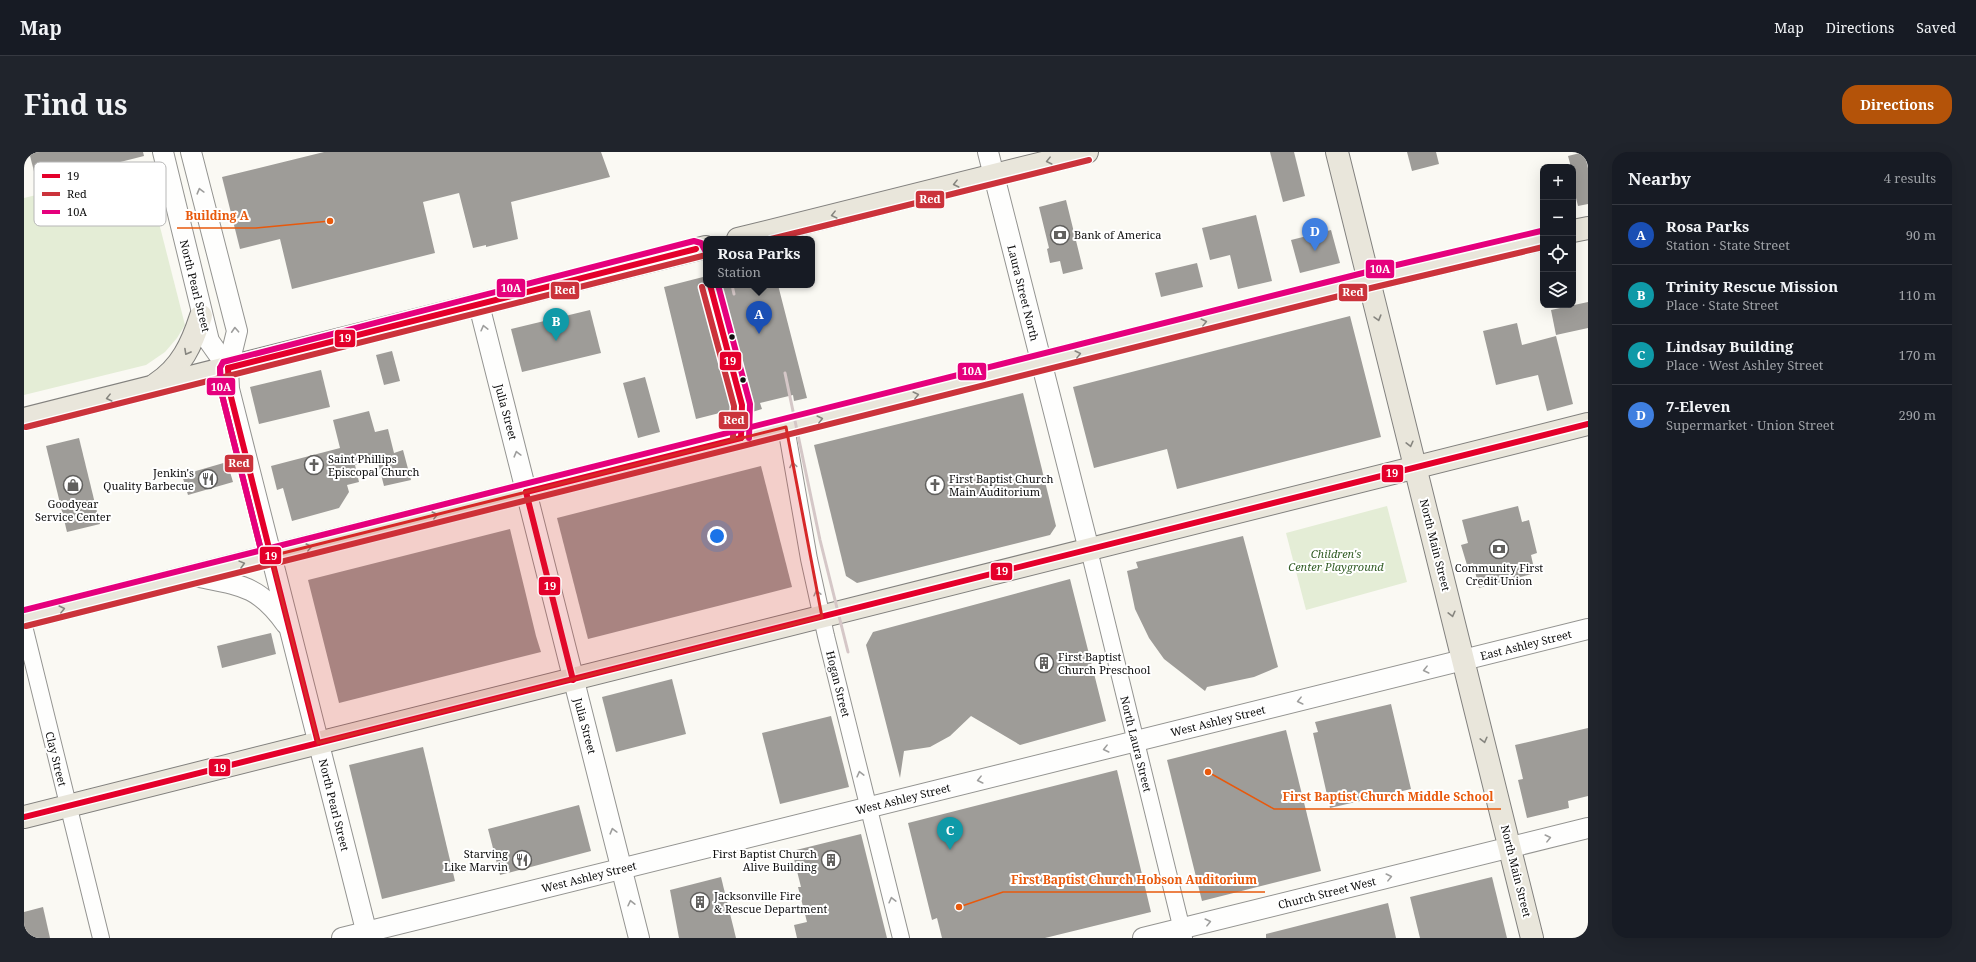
<!DOCTYPE html>
<html lang="en">
<head>
<meta charset="utf-8">
<style>
  body { margin:0; font-family:"Noto Serif",serif; background:#20242c; color:#f1f3f6 }
  .controls { position:absolute; right:12px; top:12px; display:grid; overflow:hidden; border-radius:8px; box-shadow:0 4px 16px #0002 }
  .controls button { width:36px; height:36px; display:grid; place-items:center; padding:0; border:0; border-bottom:1px solid #363941; background:#171b24; color:#f1f3f6; font:20px sans-serif }
  .you { position:absolute; left:693px; top:384px; width:14px; height:14px; margin:-10px; border:3px solid #fff; border-radius:50%; background:#1a73e8; box-shadow:0 0 0 6px #1a73e833 }
  .badge { display:grid; place-items:center; width:26px; height:26px; border-radius:50%; background:#b45309; color:#fff; font-size:13px; font-weight:700 }
  .pin { position:absolute; translate:-50% -33px; filter:drop-shadow(0 1px 2px #0008) }
  .pin::after { content:''; position:absolute; top:21px; width:14px; height:12px; background:inherit; clip-path:polygon(0 0,100% 0,50% 100%) }
  .popup { position:absolute; left:679px; top:84px; width:112px; height:52px; box-sizing:border-box; display:grid; place-content:center; border-radius:8px; background:#171b24; filter:drop-shadow(0 1px 3px #0005); font-size:13px; white-space:nowrap; color:#9ea1a6 }
  .popup b { font-size:15px; color:#f1f3f6 }
  .popup::after { content:''; position:absolute; left:50%; top:100%; margin-left:-8px; border:8px solid transparent; border-top-color:#171b24 }
  .list { margin:0; padding:0; list-style:none }
  h2 { display:flex; justify-content:space-between; align-items:center; height:52px; margin:0; padding:0 16px; font-size:17px }
  h2 small { font-size:13px; font-weight:400; color:#9ea1a6 }
  .list li { display:grid; grid-template-columns:26px 1fr auto; gap:12px; align-items:center; box-sizing:border-box; height:60px; padding:0 16px; border-top:1px solid #363941 }
  .list b { display:block; font-size:15px; white-space:nowrap }
  .list p { margin:0; font-size:13px; white-space:nowrap; color:#9ea1a6 }
  .list em { font-size:13px; font-style:normal; color:#9ea1a6 }
  .icon { flex:none; width:22px; height:22px; fill:none; stroke:currentColor; stroke-width:2; stroke-linecap:round; stroke-linejoin:round }
  .map { position:relative; flex:none; width:1564px; height:786px; overflow:hidden; border-radius:16px }
  header { display:flex; align-items:center; gap:24px; box-sizing:border-box; height:56px; padding:0 20px; background:#171b24; border-bottom:1px solid #363941 }
  header strong { font-size:19px }
  nav { display:flex; gap:22px; margin-inline-start:auto; font-size:14px }
  .intro { display:flex; align-items:center; justify-content:space-between; box-sizing:border-box; height:96px; padding:0 24px }
  h1 { margin:0; font-size:28px }
  .button { padding:10px 18px; border-radius:16px; background:#b45309; color:#fff; font-size:14px; font-weight:700 }
  main { display:flex; gap:24px; padding:0 24px }
  aside { flex:1; background:#171b24; border-radius:16px; box-shadow:0 4px 16px #0002 }
  .map>svg:first-child { display:block }
  .green { fill:#e4edd6 }
  .building { fill:#9e9c98 }
  .lines { fill:none; stroke-linecap:round; stroke-linejoin:round }
  .minor-casing { stroke:#949491; stroke-width:18 }
  .tertiary-casing { stroke:#949491; stroke-width:22 }
  .primary-casing { stroke:#82817e; stroke-width:24 }
  .minor { stroke:#fefefd; stroke-width:16 }
  .tertiary { stroke:#fefefd; stroke-width:20 }
  .primary { stroke:#e9e6db; stroke-width:22 }
  .rail { stroke:#d5c7c7; stroke-width:3 }
  .bus-1-casing { stroke:#fff; stroke-width:9 }
  .bus-2-casing { stroke:#fff; stroke-width:9 }
  .bus-3-casing { stroke:#fff; stroke-width:9 }
  .bus-1 { stroke:#e4002b; stroke-width:6 }
  .bus-2 { stroke:#cb333b; stroke-width:6 }
  .bus-3 { stroke:#e5007d; stroke-width:6 }
  .oneway { stroke:#86857f }
  .oneway2 { stroke:#9e9e9d }
  .marked { fill:#d62828; fill-opacity:0.2; stroke:#d62828; stroke-width:3; stroke-linejoin:round }
  .bus-dot { fill:#0e0e0e; stroke:#fff; stroke-width:1.5 }
  .labels { text-anchor:middle; stroke-width:4; stroke-linejoin:round; paint-order:stroke }
  .poi-label { font-size:11px; fill:#0e0e0e; stroke:#fff; text-anchor:start }
  .street-label { font-size:11px; fill:#0e0e0e; stroke:#fff }
  .park-label { font-size:11px; font-style:italic; fill:#325d26; stroke:#fff }
  .key { fill:#fff; stroke:#b7b7b7; stroke-width:1 }
  .key-label { font-size:11px; fill:#0e0e0e }
  .leader { fill:none; stroke:#e8590c; stroke-width:1.5 }
  .callout-dot { fill:#e8590c; stroke:#fff; stroke-width:1.5 }
  .callout-label { font-size:12px; text-anchor:middle; font-weight:bold; fill:#e8590c; stroke:#fff; stroke-width:4; stroke-linejoin:round; paint-order:stroke }
  .line-badge { stroke:#fff; stroke-width:1.5 }
  .badge-label { font-size:11px; text-anchor:middle; font-weight:bold; fill:#fff }
</style>
</head>
<body>
<header>
<strong>Map</strong>
<nav><a>Map</a><a>Directions</a><a>Saved</a></nav>
</header>
<div class="intro"><h1>Find us</h1><a class="button">Directions</a></div>
<main>
<div class="map">
<svg width="1564" height="786" viewBox="0 0 1564 786">
  <rect width="100%" height="100%" fill="#faf9f3"/>
  <!-- green -->
  <g class="green">
    <path d="M121,16l40,157 -8,13 -12,14 -19,13 -122,30v-197z"/>
    <path d="M1363,354l20,76 -101,28 -20,-77z"/>
  </g>
  <!-- building -->
  <g class="building">
    <path d="M5,0h114l1,4 -107,27z"/>
    <path d="M300,0h277l9,25 -99,25 7,37 -32,8v-2l-13,3 -14,-55 -36,9 12,51 -143,36 -12,-50 -40,10 -18,-72z"/>
    <path d="M1246,0h24l11,44 -22,6z"/>
    <path d="M1383,0h29l3,12 -27,7z"/>
    <path d="M1560,0l4,16v36l-10,2 -5,-20v-19h-2l-3,-11z"/>
    <path d="M1042,48l17,69 -20,5 -3,-13 -10,2 -3,-14 2,-1 -10,-41z"/>
    <path d="M1232,63l16,66 -34,8 -8,-34 -20,5 -8,-32z"/>
    <path d="M1307,78l9,33 -40,10 -9,-33z"/>
    <path d="M1173,111l6,24 -42,10 -6,-24z"/>
    <path d="M679,125l2,8h73l29,113 -13,3 -1,-6 -33,8 2,6 -13,4 -2,-7 -51,13 -32,-132z"/>
    <path d="M1564,150v26l-32,7 -5,-25z"/>
    <path d="M566,158l11,43 -79,19 -11,-43z"/>
    <path d="M1326,164l31,121 -204,52 -10,-40 -73,19 -21,-81z"/>
    <path d="M1493,171l5,22 34,-9 17,68 -26,7 -9,-36 -42,10 -13,-54z"/>
    <path d="M368,199l8,30 -16,4 -8,-30z"/>
    <path d="M297,218l9,37 -71,17 -9,-37z"/>
    <path d="M621,225l15,55 -22,6 -15,-55z"/>
    <path d="M999,241l33,133 -6,9 -193,48 -11,-7 -32,-131z"/>
    <path d="M345,259l6,21 13,-3 6,24 9,-3 8,30 -27,6 -7,-27 -22,6 4,17 -12,3 2,7 -10,16 -47,13 -9,-33 -6,2 -6,-24 69,-18 -7,-28z"/>
    <path d="M55,286l21,86 -33,8 -21,-86z"/>
    <path d="M203,310l6,20 -45,13 -6,-20z"/>
    <path d="M737,314l31,121 -204,52 -31,-121z"/>
    <path d="M1494,354l4,16 7,-2 8,33 -6,2 4,18 -56,15 -6,-25 -6,2 -6,-20 7,-2 -6,-23z"/>
    <path d="M486,377l26,107 5,16 -202,51 -31,-123z"/>
    <path d="M1219,384l35,131 -24,10 -47,10 -2,4 -41,-32 -15,-21 -14,-29 -8,-38 11,-3 -2,-6z"/>
    <path d="M1046,427l36,142 -86,24 -49,-29 -21,20 -20,11 -26,4 -4,27 -34,-133 7,-13z"/>
    <path d="M247,481l5,21 -54,14 -5,-22z"/>
    <path d="M648,527l14,55 -70,18 -14,-55z"/>
    <path d="M1367,552l20,85 -81,19 -17,-75 5,-1 -3,-10z"/>
    <path d="M807,564l18,71 -69,17 -18,-71z"/>
    <path d="M1564,576v68l-20,5 1,7 -42,10 -9,-38 5,-1 -8,-34z"/>
    <path d="M1262,578l35,141 -119,30 -35,-141z"/>
    <path d="M399,595l32,134 -73,18 -33,-134z"/>
    <path d="M1093,618l34,142 -106,26h-103l-5,-20 -5,2 -24,-97z"/>
    <path d="M555,653l12,46 -91,24 -12,-46z"/>
    <path d="M837,682l26,104h-90l-3,-13 13,-3 -9,-35h3l-9,-36z"/>
    <path d="M697,725l15,61h-57l-9,-48z"/>
    <path d="M1468,725l15,61h-87l-10,-41z"/>
    <path d="M1364,751l8,35h-130v-4z"/>
    <path d="M19,755l7,31h-26v-26z"/>
  </g>
  <g class="lines">
    <defs>
      <g id="minor">
        <path d="M762,275l23,132 17,77 75,302"/>
        <path d="M1065,398l95,388"/>
        <path d="M0,474l77,312"/>
      </g>
      <g id="tertiary">
        <path d="M139,0l46,189 19,27"/>
        <path d="M167,0l46,179 -9,37 1,21 139,549"/>
        <path d="M964,0l101,398"/>
        <path d="M455,153l160,633"/>
        <path d="M170,424c44,9 64,8 92,48"/>
        <path d="M318,786l1246,-309"/>
        <path d="M1119,786l445,-110"/>
      </g>
      <g id="primary">
        <path d="M1313,0l195,786"/>
        <path d="M1549,79l15,-3"/>
        <path d="M714,87l349,-87"/>
        <path d="M132,232c25,-16 36,-40 45,-68"/>
        <path d="M0,267l682,-172"/>
        <path d="M0,466l1345,-338 174,-41"/>
        <path d="M0,665l1564,-393"/>
      </g>
    </defs>
    <!-- minor casing -->
    <use href="#minor" class="minor-casing"/>
    <!-- tertiary casing -->
    <use href="#tertiary" class="tertiary-casing"/>
    <!-- primary casing -->
    <use href="#primary" class="primary-casing"/>
    <!-- minor -->
    <use href="#minor" class="minor"/>
    <!-- tertiary -->
    <use href="#tertiary" class="tertiary"/>
    <!-- primary -->
    <use href="#primary" class="primary"/>
    <!-- rail -->
    <g class="rail">
      <path d="M708,133l2,9"/>
      <path d="M739,133l1,2"/>
      <path d="M761,221l35,167 28,112"/>
    </g>
    <defs>
      <g id="bus-1">
        <path d="M686,133l32,120 -1,33"/>
        <path d="M204,216l468,-119"/>
        <path d="M204,216l1,21 89,354"/>
        <path d="M502,340l215,-54"/>
        <path d="M502,340l47,188"/>
        <path d="M0,665l1564,-393"/>
      </g>
      <g id="bus-2">
        <path d="M747,87l318,-79"/>
        <path d="M678,135l32,119 -1,32"/>
        <path d="M196,216l1,23 42,167"/>
        <path d="M2,275l680,-172"/>
        <path d="M2,474l1345,-338 172,-41"/>
      </g>
      <g id="bus-3">
        <path d="M694,133l32,119 -1,34"/>
        <path d="M239,406l-42,-167 -1,-23 3,-6 471,-121 7,2 5,9"/>
        <path d="M0,458l1343,-338 174,-41"/>
      </g>
    </defs>
    <!-- bus-1 casing -->
    <use href="#bus-1" class="bus-1-casing"/>
    <!-- bus-2 casing -->
    <use href="#bus-2" class="bus-2-casing"/>
    <!-- bus-3 casing -->
    <use href="#bus-3" class="bus-3-casing"/>
    <!-- bus-1 -->
    <use href="#bus-1" class="bus-1"/>
    <!-- bus-2 -->
    <use href="#bus-2" class="bus-2"/>
    <!-- bus-3 -->
    <use href="#bus-3" class="bus-3"/>
  </g>
  <!-- one-way arrows -->
  <defs><path id="oneway-chevron" d="M-2-3.5L2.5 0L-2 3.5" fill="none" stroke-width="1.6" stroke-linecap="round" stroke-linejoin="round"/></defs>
  <g class="oneway">
    <use href="#oneway-chevron" transform="translate(1025 9) rotate(166)"/>
    <use href="#oneway-chevron" transform="translate(932 32) rotate(166)"/>
    <use href="#oneway-chevron" transform="translate(810 63) rotate(166)"/>
    <use href="#oneway-chevron" transform="translate(1354 166) rotate(74)"/>
    <use href="#oneway-chevron" transform="translate(1180 170) rotate(-14)"/>
    <use href="#oneway-chevron" transform="translate(163 200) rotate(119)"/>
    <use href="#oneway-chevron" transform="translate(1054 202) rotate(-14)"/>
    <use href="#oneway-chevron" transform="translate(892 243) rotate(-14)"/>
    <use href="#oneway-chevron" transform="translate(85 246) rotate(166)"/>
    <use href="#oneway-chevron" transform="translate(796 267) rotate(-14)"/>
    <use href="#oneway-chevron" transform="translate(1386 292) rotate(76)"/>
    <use href="#oneway-chevron" transform="translate(411 363) rotate(-14)"/>
    <use href="#oneway-chevron" transform="translate(285 395) rotate(-14)"/>
    <use href="#oneway-chevron" transform="translate(218 412) rotate(-15)"/>
    <use href="#oneway-chevron" transform="translate(38 457) rotate(-14)"/>
    <use href="#oneway-chevron" transform="translate(1428 462) rotate(76)"/>
    <use href="#oneway-chevron" transform="translate(1460 588) rotate(76)"/>
  </g>
  <g class="oneway2">
    <use href="#oneway-chevron" transform="translate(176 39) rotate(-105)"/>
    <use href="#oneway-chevron" transform="translate(460 176) rotate(-104)"/>
    <use href="#oneway-chevron" transform="translate(211 178) rotate(-93)"/>
    <use href="#oneway-chevron" transform="translate(493 302) rotate(-105)"/>
    <use href="#oneway-chevron" transform="translate(769 313) rotate(-99)"/>
    <use href="#oneway-chevron" transform="translate(793 441) rotate(-103)"/>
    <use href="#oneway-chevron" transform="translate(1402 518) rotate(166)"/>
    <use href="#oneway-chevron" transform="translate(1276 549) rotate(166)"/>
    <use href="#oneway-chevron" transform="translate(1082 597) rotate(166)"/>
    <use href="#oneway-chevron" transform="translate(836 622) rotate(-104)"/>
    <use href="#oneway-chevron" transform="translate(956 628) rotate(166)"/>
    <use href="#oneway-chevron" transform="translate(589 679) rotate(-105)"/>
    <use href="#oneway-chevron" transform="translate(1524 686) rotate(-14)"/>
    <use href="#oneway-chevron" transform="translate(1365 725) rotate(-14)"/>
    <use href="#oneway-chevron" transform="translate(868 748) rotate(-104)"/>
    <use href="#oneway-chevron" transform="translate(607 751) rotate(-103)"/>
    <use href="#oneway-chevron" transform="translate(1184 770) rotate(-14)"/>
  </g>
  <!-- marked area -->
  <path class="marked" d="M762,275l36,190 -504,126 -47,-187z"/>
  <!-- icons -->
  <defs>
    <symbol id="bank-ring" viewBox="-11 -11 22 22"><circle r="9.5" fill="#fff" stroke="#61605e" stroke-width="1.5"/><path d="M-6-4H6V4H-6ZM0-2.3a2.3 2.3 0 1 0 0 4.6a2.3 2.3 0 1 0 0-4.6Z" fill="#61605e"/></symbol>
    <symbol id="church-ring" viewBox="-11 -11 22 22"><circle r="9.5" fill="#fff" stroke="#61605e" stroke-width="1.5"/><path d="M-1.2-6h2.4v3.5h3.3v2.4h-3.3V6h-2.4V-.1h-3.3v-2.4h3.3Z" fill="#61605e"/></symbol>
    <symbol id="restaurant-ring" viewBox="-11 -11 22 22"><circle r="9.5" fill="#fff" stroke="#61605e" stroke-width="1.5"/><path d="M-5-6h1v4h1v-4h1v4h1v-4h1v5L-1.5 .5V6h-2V.5L-5-1ZM5-6V6H3V1.5H1.5Q1.5-4 5-6Z" fill="#61605e"/></symbol>
    <symbol id="shop-ring" viewBox="-11 -11 22 22"><circle r="9.5" fill="#fff" stroke="#61605e" stroke-width="1.5"/><path d="M-5-2.5h2.3a2.7 3.5 0 0 1 5.4 0H5L5.5 6h-11ZM-1.5-2.5h3a1.5 2.3 0 0 0-3 0Z" fill="#61605e"/></symbol>
    <symbol id="building-ring" viewBox="-11 -11 22 22"><circle r="9.5" fill="#fff" stroke="#61605e" stroke-width="1.5"/><path d="M-4-6H4V6H1V3H-1V6H-4ZM-2.5-4.3h1.7v1.8h-1.7ZM.8-4.3h1.7v1.8H.8ZM-2.5-1h1.7V.8h-1.7ZM.8-1h1.7V.8H.8Z" fill="#61605e"/></symbol>
  </defs>
  <g fill-rule="evenodd">
    <use href="#bank-ring" x="1025" y="72" width="22" height="22"/>
    <use href="#church-ring" x="279" y="302" width="22" height="22"/>
    <use href="#restaurant-ring" x="173" y="316" width="22" height="22"/>
    <use href="#shop-ring" x="38" y="322" width="22" height="22"/>
    <use href="#church-ring" x="900" y="322" width="22" height="22"/>
    <use href="#bank-ring" x="1464" y="386" width="22" height="22"/>
    <use href="#building-ring" x="1009" y="500" width="22" height="22"/>
    <use href="#restaurant-ring" x="487" y="697" width="22" height="22"/>
    <use href="#building-ring" x="796" y="697" width="22" height="22"/>
    <use href="#building-ring" x="665" y="739" width="22" height="22"/>
  </g>
  <!-- markers -->
  <g class="bus-dot">
    <circle cx="708" cy="185" r="3.5"/>
    <circle cx="719" cy="228" r="3.5"/>
  </g>
  <g class="labels">
    <!-- poi labels -->
    <g class="poi-label">
      <text x="1050" y="87">Bank of America</text>
      <text x="304" y="311">Saint Phillips<tspan x="304" dy="13">Episcopal Church</tspan></text>
      <text x="170" y="325" text-anchor="end">Jenkin's<tspan x="170" dy="13">Quality Barbecue</tspan></text>
      <text x="925" y="331">First Baptist Church<tspan x="925" dy="13">Main Auditorium</tspan></text>
      <text x="49" y="356" text-anchor="middle">Goodyear<tspan x="49" dy="13">Service Center</tspan></text>
      <text x="1475" y="420" text-anchor="middle">Community First<tspan x="1475" dy="13">Credit Union</tspan></text>
      <text x="1034" y="509">First Baptist<tspan x="1034" dy="13">Church Preschool</tspan></text>
      <text x="484" y="706" text-anchor="end">Starving<tspan x="484" dy="13">Like Marvin</tspan></text>
      <text x="793" y="706" text-anchor="end">First Baptist Church<tspan x="793" dy="13">Alive Building</tspan></text>
      <text x="690" y="748">Jacksonville Fire<tspan x="690" dy="13">&amp; Rescue Department</tspan></text>
    </g>
    <!-- street labels -->
    <g class="street-label">
      <text transform="translate(171 134) rotate(76)" y="4">North Pearl Street</text>
      <text transform="translate(999 141) rotate(76)" y="4">Laura Street North</text>
      <text transform="translate(482 260) rotate(75)" y="4">Julia Street</text>
      <text transform="translate(1411 393) rotate(76)" y="4">North Main Street</text>
      <text transform="translate(1502 493) rotate(-14)" y="4">East Ashley Street</text>
      <text transform="translate(814 532) rotate(76)" y="4">Hogan Street</text>
      <text transform="translate(1194 569) rotate(-14)" y="4">West Ashley Street</text>
      <text transform="translate(561 574) rotate(75)" y="4">Julia Street</text>
      <text transform="translate(1112 592) rotate(76)" y="4">North Laura Street</text>
      <text transform="translate(32 607) rotate(76)" y="4">Clay Street</text>
      <text transform="translate(879 647) rotate(-14)" y="4">West Ashley Street</text>
      <text transform="translate(310 653) rotate(76)" y="4">North Pearl Street</text>
      <text transform="translate(1492 719) rotate(76)" y="4">North Main Street</text>
      <text transform="translate(565 725) rotate(-14)" y="4">West Ashley Street</text>
      <text transform="translate(1303 741) rotate(-14)" y="4">Church Street West</text>
    </g>
    <!-- park labels -->
    <g class="park-label">
      <text x="1312" y="406">Children's<tspan x="1312" dy="13">Center Playground</tspan></text>
    </g>
  </g>
  <!-- legend -->
  <rect x="10" y="10" width="132" height="64" rx="6" class="key"/>
  <rect x="18" y="22" width="18" height="4" fill="#e4002b"/>
  <rect x="18" y="40" width="18" height="4" fill="#cb333b"/>
  <rect x="18" y="58" width="18" height="4" fill="#e5007d"/>
  <g class="key-label">
    <text x="43" y="28">19</text>
    <text x="43" y="46">Red</text>
    <text x="43" y="64">10A</text>
  </g>
  <!-- callouts -->
  <path class="leader" d="M306 69L232 76H153M1184 620L1250 657H1477M935 755L979 740H1241"/>
  <g class="callout-dot">
    <circle cx="306" cy="69" r="4"/>
    <circle cx="1184" cy="620" r="4"/>
    <circle cx="935" cy="755" r="4"/>
  </g>
  <g class="callout-label">
    <text x="193" y="68">Building A</text>
    <text x="1364" y="649">First Baptist Church Middle School</text>
    <text x="1110" y="732">First Baptist Church Hobson Auditorium</text>
  </g>
  <g class="line-badge">
    <rect x="891" y="38" width="30" height="19" rx="4" fill="#cb333b"/>
    <rect x="1341" y="107" width="30" height="20" rx="4" fill="#e5007d"/>
    <rect x="472" y="126" width="30" height="20" rx="4" fill="#e5007d"/>
    <rect x="526" y="129" width="30" height="19" rx="4" fill="#cb333b"/>
    <rect x="1314" y="131" width="30" height="19" rx="4" fill="#cb333b"/>
    <rect x="310" y="177" width="22" height="19" rx="4" fill="#e4002b"/>
    <rect x="695" y="199" width="23" height="20" rx="4" fill="#e4002b"/>
    <rect x="933" y="210" width="30" height="19" rx="4" fill="#e5007d"/>
    <rect x="182" y="225" width="30" height="19" rx="4" fill="#e5007d"/>
    <rect x="694" y="259" width="31" height="19" rx="4" fill="#cb333b"/>
    <rect x="200" y="302" width="30" height="19" rx="4" fill="#cb333b"/>
    <rect x="1357" y="312" width="23" height="19" rx="4" fill="#e4002b"/>
    <rect x="235" y="394" width="23" height="19" rx="4" fill="#e4002b"/>
    <rect x="966" y="410" width="23" height="19" rx="4" fill="#e4002b"/>
    <rect x="514" y="424" width="23" height="20" rx="4" fill="#e4002b"/>
    <rect x="184" y="606" width="23" height="19" rx="4" fill="#e4002b"/>
  </g>
  <g class="badge-label">
    <text x="906" y="51">Red</text>
    <text x="1356" y="121">10A</text>
    <text x="487" y="140">10A</text>
    <text x="541" y="142">Red</text>
    <text x="1329" y="144">Red</text>
    <text x="321" y="190">19</text>
    <text x="706" y="213">19</text>
    <text x="948" y="223">10A</text>
    <text x="197" y="239">10A</text>
    <text x="710" y="272">Red</text>
    <text x="215" y="315">Red</text>
    <text x="1368" y="325">19</text>
    <text x="247" y="408">19</text>
    <text x="978" y="423">19</text>
    <text x="526" y="438">19</text>
    <text x="196" y="620">19</text>
  </g>
</svg>
<div class="controls">
<button>+</button>
<button>−</button>
<button><svg class="icon" aria-label="locate" viewBox="0 0 24 24"><circle cx="12" cy="12" r="6"/><path d="M12 2v4M12 18v4M2 12h4M18 12h4"/></svg></button>
<button><svg class="icon" aria-label="layers" viewBox="0 0 24 24"><path d="M12 4l9 5-9 5-9-5zM3 14l9 5 9-5"/></svg></button>
</div>
<div class="you"></div>
<div class="pin badge" style="left:735px;top:182px;background:#1a4fb4">A</div>
<div class="popup"><b>Rosa Parks</b>Station</div>
<div class="pin badge" style="left:532px;top:189px;background:#0f9aa8">B</div>
<div class="pin badge" style="left:926px;top:698px;background:#0f9aa8">C</div>
<div class="pin badge" style="left:1291px;top:99px;background:#3f7fe0">D</div>
</div>
<aside>
<h2>Nearby<small>4 results</small></h2>
<ul class="list">
<li><span class="badge" style="background:#1a4fb4">A</span><div><b>Rosa Parks</b><p>Station · State Street</p></div><em>90 m</em></li>
<li><span class="badge" style="background:#0f9aa8">B</span><div><b>Trinity Rescue Mission</b><p>Place · State Street</p></div><em>110 m</em></li>
<li><span class="badge" style="background:#0f9aa8">C</span><div><b>Lindsay Building</b><p>Place · West Ashley Street</p></div><em>170 m</em></li>
<li><span class="badge" style="background:#3f7fe0">D</span><div><b>7-Eleven</b><p>Supermarket · Union Street</p></div><em>290 m</em></li>
</ul>
</aside>
</main>
</body>
</html>
